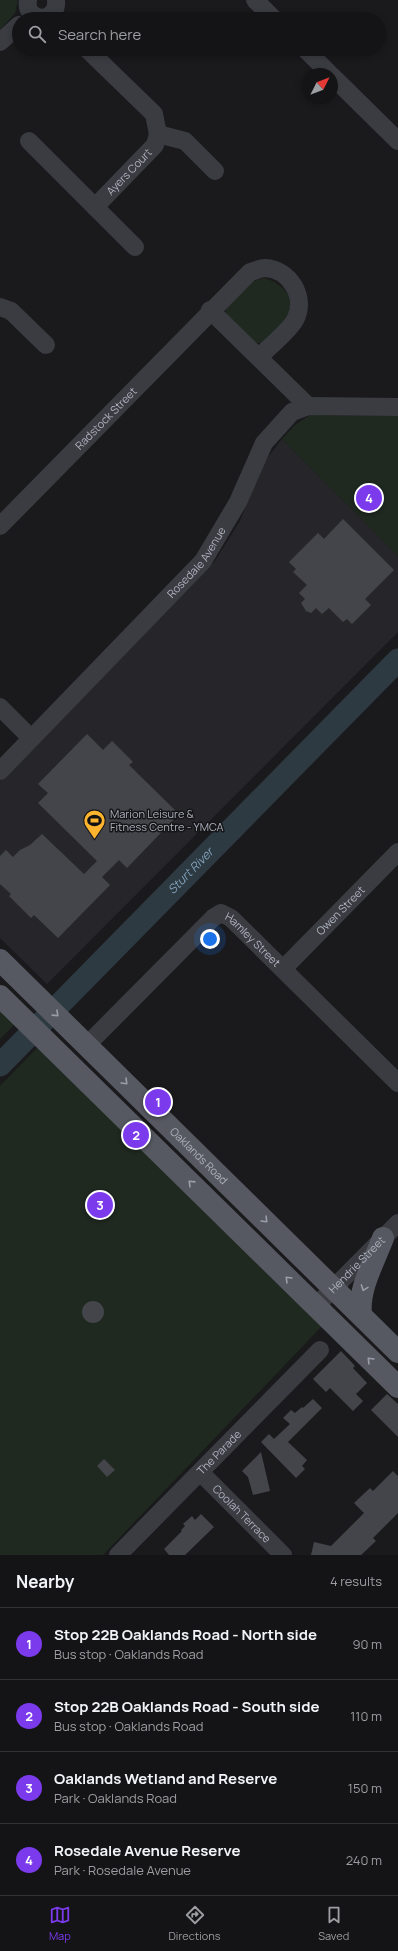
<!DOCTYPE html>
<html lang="en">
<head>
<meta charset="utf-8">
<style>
  body { margin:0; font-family:Manrope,sans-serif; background:#1d1d1f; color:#f1f3f6 }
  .compass { position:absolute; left:302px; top:68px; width:36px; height:36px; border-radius:50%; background:#141416; box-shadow:0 2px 6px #0003; rotate:48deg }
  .you { position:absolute; left:210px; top:939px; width:14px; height:14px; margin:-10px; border:3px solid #fff; border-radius:50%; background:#1a73e8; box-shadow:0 0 0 6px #1a73e833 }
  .badge { display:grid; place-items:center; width:26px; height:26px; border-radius:50%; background:#7c3aed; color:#fff; font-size:13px; font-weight:700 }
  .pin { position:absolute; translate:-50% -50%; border:2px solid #fff; box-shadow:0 1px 4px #0006 }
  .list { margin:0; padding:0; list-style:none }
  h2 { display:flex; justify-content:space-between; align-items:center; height:52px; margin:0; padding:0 16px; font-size:17px }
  h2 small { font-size:13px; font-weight:400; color:#9d9ea1 }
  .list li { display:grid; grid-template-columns:26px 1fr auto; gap:12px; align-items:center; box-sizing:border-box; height:72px; padding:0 16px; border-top:1px solid #333335 }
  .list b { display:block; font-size:15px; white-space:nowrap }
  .list p { margin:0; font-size:13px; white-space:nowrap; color:#9d9ea1 }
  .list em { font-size:13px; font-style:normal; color:#9d9ea1 }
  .icon { flex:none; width:22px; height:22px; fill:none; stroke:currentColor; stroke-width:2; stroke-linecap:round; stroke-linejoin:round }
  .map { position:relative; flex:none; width:398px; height:1555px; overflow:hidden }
  .search { position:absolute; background:#141416; box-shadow:0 2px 6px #0003; left:12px; right:12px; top:12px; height:44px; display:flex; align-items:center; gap:10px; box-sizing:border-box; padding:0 14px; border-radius:22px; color:#9d9ea1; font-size:15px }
  .sheet { height:340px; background:#141416 }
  nav { display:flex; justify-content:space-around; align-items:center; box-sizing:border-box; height:56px; border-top:1px solid #333335; background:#141416; font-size:11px; color:#9d9ea1 }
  nav a { display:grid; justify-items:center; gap:2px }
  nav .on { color:#7c3aed }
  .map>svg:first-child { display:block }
  .built { fill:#26262a }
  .green { fill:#1f2920 }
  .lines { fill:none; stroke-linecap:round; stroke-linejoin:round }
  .river { stroke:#2e3a42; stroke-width:23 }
  .building { fill:#44454a }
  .minor { stroke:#3b3c42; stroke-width:18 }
  .major { stroke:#565961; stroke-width:22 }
  .oneway { stroke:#9b9fab }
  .labels { text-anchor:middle; stroke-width:3; stroke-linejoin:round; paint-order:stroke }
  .street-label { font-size:11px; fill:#acb1bd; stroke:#151518 }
  .poi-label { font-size:11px; fill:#acb1bd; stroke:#151518; text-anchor:start }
  .water-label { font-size:12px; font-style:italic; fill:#81a1ba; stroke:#151518 }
</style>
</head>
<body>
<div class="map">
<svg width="398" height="1555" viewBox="0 0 398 1555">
  <rect width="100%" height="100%" fill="#1a1a1d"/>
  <!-- built -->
  <path class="built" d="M282,439l116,117v76l-351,352 -47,-46v-157l215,-220 25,-40 21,-55z"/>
  <!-- green -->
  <g class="green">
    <path d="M0,0h18l-3,13 -15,17z"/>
    <path d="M264,278c15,4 31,16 25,34 -3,12 -19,22 -28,31h-12l-23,-24v-12l25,-25z"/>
    <path d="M310,415l88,1v140l-116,-117 13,-14z"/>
    <path d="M0,1007l16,16 -16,16z"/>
    <path d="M38,1047l285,278 -220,230h-103v-469z"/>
  </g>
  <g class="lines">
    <!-- river -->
    <path class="river" id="s1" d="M0,1065l398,-405"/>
  </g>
  <!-- building -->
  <g class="building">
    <path d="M343,519l51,51 -29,29 6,6 -19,19 -5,-5 -4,3 -14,-14 -7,6 -6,-6 -5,5 -5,-2 -5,-8 4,-4 -6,-6 8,-8 -14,-13 3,-3 -7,-7 29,-29 6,6z"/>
    <path d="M87,734l16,16 9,-9 21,21 -4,3 50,49 -52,54 -8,-8 -17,17 8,8 -52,53 -24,-23 -3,3 -22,-22 2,-2 -11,-10v-28l6,-6 7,7 7,-7 10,-5 12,-11 42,40 13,-13 -59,-58 10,-10 -10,-9z"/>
    <circle cx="93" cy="1312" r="11"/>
    <path d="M341,1351l14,15 -2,2 14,15 -11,11 7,7 -10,10 -23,-23 -4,4 -13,-13z"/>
    <path d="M387,1394l11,10v33l-27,-27z"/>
    <path d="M313,1399l9,9 -34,34 19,18 -5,6 3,3 -9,9 -35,-36 8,-8 5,5 16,-15 -7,-6 8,-8 4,3 7,-6 1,1z"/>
    <path d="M261,1452l9,39 -17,4 -5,-18 -6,-6z"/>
    <path d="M104,1459l11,11 -8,7 -10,-11z"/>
    <path d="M393,1471l5,5v37l-25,25 3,3 -15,14h-50l3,-13 17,4 33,-33 -10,-10 16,-15 3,3z"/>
    <path d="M201,1514l13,13 -29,28h-16l-5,-6 18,-18 -1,-1 4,-4 -2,-2 9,-8 3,4z"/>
  </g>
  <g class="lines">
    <!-- minor -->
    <g class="minor">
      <path d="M28,0c-2,11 5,18 16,18 9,-3 13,-9 12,-18"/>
      <path d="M255,0l19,19"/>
      <path d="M0,42l19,-17"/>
      <path d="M87,49l67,65 4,20 27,7 30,30"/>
      <path d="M305,49l25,25"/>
      <path d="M332,76l66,65"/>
      <path d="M29,141l106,106"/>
      <path id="s2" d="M95,207l60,-62 3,-11"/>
      <path d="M0,307l11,4 35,34"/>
      <path d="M210,310l98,96"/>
      <path id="s3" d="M0,526l250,-254c5,-1 10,-4 15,-4 25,1 42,30 30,52 -5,10 -27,28 -36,37"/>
      <path d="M0,707l31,31"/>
      <path id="s4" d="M0,771l203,-210 35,-59 26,-59 28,-31 16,-6 90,1"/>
      <path id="s5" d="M283,969l115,-117"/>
      <path id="s6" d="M87,1045l126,-127 8,-5 10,5 167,165"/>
      <path id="s7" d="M316,1306l82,-83"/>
      <path id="s8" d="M200,1472l83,83"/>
      <path id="s9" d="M118,1555l202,-205"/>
    </g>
    <!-- major -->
    <g class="major">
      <path id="s10" d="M0,960l398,392"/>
      <path d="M0,996l398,391"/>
      <path d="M361,1315c-3,-26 13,-53 22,-77"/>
    </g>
  </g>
  <!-- one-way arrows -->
  <defs><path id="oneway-chevron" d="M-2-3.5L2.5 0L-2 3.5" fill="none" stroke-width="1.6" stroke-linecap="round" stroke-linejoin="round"/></defs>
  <g class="oneway">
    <use href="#oneway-chevron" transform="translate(56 1014) rotate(44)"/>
    <use href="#oneway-chevron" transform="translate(125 1082) rotate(45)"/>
    <use href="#oneway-chevron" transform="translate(191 1183) rotate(-136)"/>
    <use href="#oneway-chevron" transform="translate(265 1220) rotate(45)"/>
    <use href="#oneway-chevron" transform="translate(288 1279) rotate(-135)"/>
    <use href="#oneway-chevron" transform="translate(364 1288) rotate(110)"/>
    <use href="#oneway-chevron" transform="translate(370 1360) rotate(-135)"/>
  </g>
  <!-- icons -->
  <defs>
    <symbol id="stadium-pin" viewBox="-11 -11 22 30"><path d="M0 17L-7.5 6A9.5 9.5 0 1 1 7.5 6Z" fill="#ffb430" stroke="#151518"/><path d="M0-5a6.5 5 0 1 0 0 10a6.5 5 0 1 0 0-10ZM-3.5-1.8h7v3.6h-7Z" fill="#111"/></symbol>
  </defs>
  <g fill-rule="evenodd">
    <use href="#stadium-pin" x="82" y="808" width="25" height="34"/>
  </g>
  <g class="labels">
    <!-- street labels -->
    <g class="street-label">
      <text dy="4" stroke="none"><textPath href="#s2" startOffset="49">Ayers Court</textPath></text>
      <text dy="4" stroke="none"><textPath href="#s3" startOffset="151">Radstock Street</textPath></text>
      <text dy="4" stroke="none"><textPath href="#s4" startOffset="287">Rosedale Avenue</textPath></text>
      <text dy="4" stroke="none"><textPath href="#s5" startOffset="82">Owen Street</textPath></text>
      <text dy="4" stroke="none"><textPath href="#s6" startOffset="230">Hamley Street</textPath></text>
      <text dy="4" stroke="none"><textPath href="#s10" startOffset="279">Oaklands Road</textPath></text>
      <text dy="4" stroke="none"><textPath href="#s7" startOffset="58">Hendrie Street</textPath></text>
      <text dy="4" stroke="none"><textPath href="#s9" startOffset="144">The Parade</textPath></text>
      <text dy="4" stroke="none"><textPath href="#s8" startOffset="59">Coolah Terrace</textPath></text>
    </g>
    <!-- poi labels -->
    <g class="poi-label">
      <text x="110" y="818">Marion Leisure &amp;<tspan x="110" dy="13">Fitness Centre - YMCA</tspan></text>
    </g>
    <!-- water labels -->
    <g class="water-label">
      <text dy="4" stroke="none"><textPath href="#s1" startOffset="272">Sturt River</textPath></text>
    </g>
  </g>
</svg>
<svg class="compass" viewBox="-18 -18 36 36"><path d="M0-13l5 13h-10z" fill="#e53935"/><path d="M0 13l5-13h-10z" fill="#9d9ea1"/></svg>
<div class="you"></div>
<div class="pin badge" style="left:158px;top:1102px">1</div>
<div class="pin badge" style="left:136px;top:1135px">2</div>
<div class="pin badge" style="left:100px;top:1205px">3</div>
<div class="pin badge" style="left:369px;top:498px">4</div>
<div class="search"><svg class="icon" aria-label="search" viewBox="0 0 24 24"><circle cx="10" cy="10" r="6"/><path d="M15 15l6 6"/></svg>Search here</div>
</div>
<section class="sheet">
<h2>Nearby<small>4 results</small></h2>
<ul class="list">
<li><span class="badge">1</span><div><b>Stop 22B Oaklands Road - North side</b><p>Bus stop · Oaklands Road</p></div><em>90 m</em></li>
<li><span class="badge">2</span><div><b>Stop 22B Oaklands Road - South side</b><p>Bus stop · Oaklands Road</p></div><em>110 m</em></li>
<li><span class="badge">3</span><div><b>Oaklands Wetland and Reserve</b><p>Park · Oaklands Road</p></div><em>150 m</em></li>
<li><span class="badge">4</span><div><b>Rosedale Avenue Reserve</b><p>Park · Rosedale Avenue</p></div><em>240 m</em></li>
</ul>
</section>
<nav>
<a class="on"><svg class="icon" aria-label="map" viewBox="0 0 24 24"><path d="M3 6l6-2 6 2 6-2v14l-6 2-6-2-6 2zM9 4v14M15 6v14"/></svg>Map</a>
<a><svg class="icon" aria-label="directions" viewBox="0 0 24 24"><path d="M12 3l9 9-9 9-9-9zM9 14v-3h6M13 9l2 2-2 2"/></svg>Directions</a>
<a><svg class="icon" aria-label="saved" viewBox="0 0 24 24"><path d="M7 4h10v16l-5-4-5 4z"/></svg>Saved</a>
</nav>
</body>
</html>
